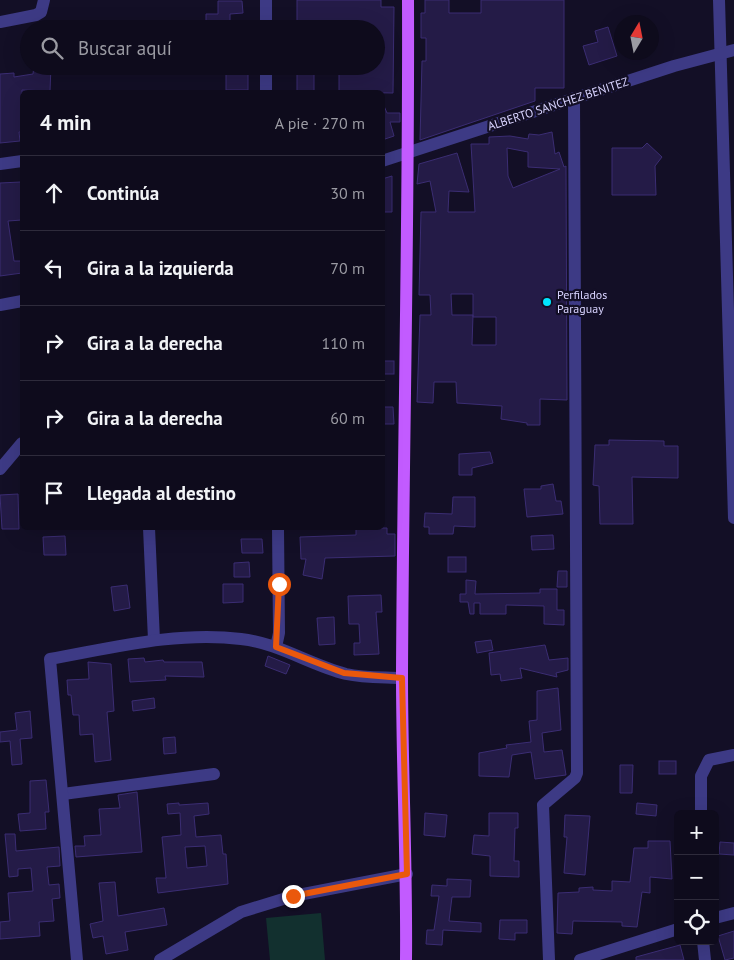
<!DOCTYPE html>
<html lang="es">
<head>
<meta charset="utf-8">
<style>
  body { margin:0; font-family:"PT Sans",sans-serif; background:#1c1929; color:#f1f3f6 }
  .controls { position:absolute; right:15px; bottom:15px; display:grid; overflow:hidden; border-radius:8px; box-shadow:0 5px 20px #0002 }
  .controls button { width:45px; height:45px; display:grid; place-items:center; padding:0; border:0; border-bottom:1px solid #2e2b3b; background:#0e0b1c; color:#f1f3f6; font:25px sans-serif }
  .compass { position:absolute; left:614px; top:15px; width:45px; height:45px; border-radius:50%; background:#0e0b1c; box-shadow:0 5px 20px #0002; rotate:10deg }
  .stop { position:absolute; width:15px; height:15px; margin:-11px; border:4px solid #ea580c; border-radius:50%; background:#fff }
  .stop.end { background:#ea580c; border-color:#fff; box-shadow:0 1px 5px #0008 }
  .list { margin:0; padding:0; list-style:none }
  h2 { display:flex; justify-content:space-between; align-items:center; height:65px; margin:0; padding:0 20px; font-size:21px }
  h2 small { font-size:16px; font-weight:400; color:#9b9ba3 }
  .list li { display:grid; grid-template-columns:32px 1fr auto; gap:15px; align-items:center; box-sizing:border-box; height:75px; padding:0 20px; border-top:1px solid #2e2b3b }
  .list b { display:block; font-size:19px; white-space:nowrap }
  .list em { font-size:16px; font-style:normal; color:#9b9ba3 }
  .icon { flex:none; width:28px; height:28px; fill:none; stroke:currentColor; stroke-width:2; stroke-linecap:round; stroke-linejoin:round }
  .map { position:relative; flex:none; width:734px; height:960px; overflow:hidden }
  .search { position:absolute; background:#0e0b1c; box-shadow:0 5px 20px #0002; left:20px; top:20px; width:365px; height:55px; display:flex; align-items:center; gap:12px; box-sizing:border-box; padding:0 18px; border-radius:28px; color:#9b9ba3; font-size:19px }
  .panel { position:absolute; background:#0e0b1c; box-shadow:0 5px 20px #0002; left:20px; top:90px; width:365px; height:440px; border-radius:8px }
  .map>svg:first-child { display:block }
  .green { fill:#12302f }
  .building { fill:#241b47; stroke:#3b2d73; fill-rule:evenodd }
  .lines { fill:none; stroke-linecap:round; stroke-linejoin:round }
  .minor { stroke:#3d3a85; stroke-width:12 }
  .major { stroke:#c25bff; stroke-width:12 }
  .route { stroke:#ea580c; stroke-width:6 }
  .poi-dot { fill:#00e5ff; stroke:#130f26; stroke-width:2 }
  .labels { text-anchor:middle; stroke-width:4.5; stroke-linejoin:round; paint-order:stroke }
  .street-label { font-size:12px; fill:#d9d4ff; stroke:#130f26 }
  .poi-label { font-size:12px; fill:#d9d4ff; stroke:#130f26; text-anchor:start }
</style>
</head>
<body>
<div class="map">
<svg width="734" height="960" viewBox="0 0 734 960">
  <rect width="100%" height="100%" fill="#130f26"/>
  <!-- green -->
  <path class="green" d="M321,913l4,47h-55l-4,-42z"/>
  <!-- building -->
  <g class="building">
    <path d="M297,0h84v7h13l-1,86 -54,-1v-22h24v-4h13v-38l-72,1v-8h-7z"/>
    <path d="M425,0h24v13h32v-13h83v88h-29v13l-115,39 2,-79h4v-23h-5v-25h4z"/>
    <path d="M218,1h24l1,12 -13,1v15h-24v-15h12z"/>
    <path d="M608,27l9,29 -28,9 -6,-19 15,-4 -3,-11z"/>
    <path d="M34,66h17l-1,25 -28,-1v42h-3l1,9 -20,2v-69l14,-1v4l19,-3z"/>
    <rect x="297" y="66" width="17" height="26"/>
    <rect x="226" y="73" width="22" height="17"/>
    <path d="M382,106h2l3,7h13v9h-10l4,14 -12,4z"/>
    <path d="M552,132l3,22 4,-2 5,15 2,-1 1,234 -27,-1v26h-13v-2l-26,-4 1,-13 -45,-3 -1,-21h-22l-1,21 -16,-1 3,-87h11l-1,-20h-11l2,-83h15l-6,-31 -13,3 2,-20 38,-11 12,39 -20,-1 -1,21h27l-4,-68h18v-7l21,-1 18,3 1,-5 10,1zM507,148l21,4v15l32,2 -47,19 -5,-12zM451,294h22v23h23v28h-24l1,-30h-21z"/>
    <path d="M647,143l15,14 -7,9 1,29h-44v-47h30z"/>
    <path d="M392,176v36h-10v-33z"/>
    <path d="M21,182l1,38 -14,1 6,40h8v12l-22,3v-93z"/>
    <rect x="382" y="361" width="12" height="13"/>
    <path d="M382,407h11l1,17h-12z"/>
    <path d="M609,440l55,1v5h14v32l-46,-1 1,47h-33l-1,-38 -6,-1 2,-40h14z"/>
    <path d="M490,452l3,11 -21,5v7h-13v-21z"/>
    <path d="M553,484l3,17h5l2,13 -36,3 -3,-28h17v-3z"/>
    <path d="M18,494l1,35h-17l-2,-34z"/>
    <path d="M453,497h22v30l-21,-1 -1,8h-24v-7h-5l1,-14 27,1z"/>
    <path d="M356,528h31v6h8v22l-70,2 -3,21 -19,-4 3,-16h-5l-1,-22 56,-2z"/>
    <path d="M553,535l1,14 -22,1 -1,-14z"/>
    <path d="M65,536l1,19h-22l-1,-18z"/>
    <path d="M241,539h21l1,14h-21z"/>
    <rect x="448" y="557" width="18" height="15"/>
    <path d="M249,562l1,15h-16v-14z"/>
    <path d="M558,571h9v16h-10z"/>
    <path d="M466,580l10,1 -1,13 65,-1v-4h17v21h7v15l-20,-1v-18l-38,-1v9h-26v-11h-6v11h-4l-2,-12h-8v-8h6z"/>
    <path d="M223,584h20v18l-20,1z"/>
    <path d="M127,585l3,23 -16,3 -3,-24z"/>
    <path d="M381,595l1,17h-6l3,42 -25,1v-12h6l-1,-19h-10l-1,-28z"/>
    <path d="M334,617l1,27 -16,1 -2,-27z"/>
    <path d="M491,640l2,10 -16,3 -2,-11z"/>
    <path d="M545,645l4,15 19,-2v12l-12,3 1,4 -37,-9 2,10 -21,3 -1,-7 -9,1 -2,-22z"/>
    <path d="M268,656l22,9 -4,9 -21,-8z"/>
    <path d="M144,658l1,4 18,-2 1,2h38l2,15 -39,-1 1,4 -36,2 -2,-23z"/>
    <path d="M88,662l23,2 3,47 -7,1 4,48 -16,2 -2,-28 -13,1 -1,-20h-6l-2,-20h-3l-1,-15 22,-1z"/>
    <path d="M558,688l3,42 -19,3 2,19 18,-2 4,25 -31,4 -4,-27 -19,3 -3,22 -30,-1v-23l28,-5 -1,-3 25,-3 -2,-21 8,-1v-29z"/>
    <path d="M154,698l1,10 -22,3 -1,-10z"/>
    <path d="M30,711l2,27 -12,1 2,25 -10,1 -2,-24 -10,1v-10l17,-2 -2,-17z"/>
    <path d="M175,737l1,16 -12,1 -1,-16z"/>
    <rect x="659" y="761" width="17" height="13"/>
    <path d="M620,765h13l-1,28h-12z"/>
    <path d="M46,780l3,32h-4l1,17 -26,2 -2,-17 12,-1v-32z"/>
    <path d="M137,792l5,60 -66,5 -1,-11h10l-1,-10 17,-1 -2,-26 21,-1 -2,-13z"/>
    <path d="M179,803v2l29,-2 1,11 -15,2 2,21 25,-2 2,19h3l2,30 -70,9 -2,-15h10l-4,-41 19,-2 -1,-22 -12,1 -1,-10zM205,846l2,20 -20,2 -2,-21z"/>
    <path d="M637,803l20,2 -1,11 -20,-2z"/>
    <path d="M425,813l22,2 -2,22 -21,-2z"/>
    <path d="M489,813h29v15h-3l-1,33h5v16l-29,-1v-20l-18,-2 2,-19 15,1z"/>
    <path d="M565,815l25,1 -5,59 -21,-2 3,-36h-3z"/>
    <path d="M5,834h10l1,17 43,-4 1,19 -13,1 2,18 10,-1 1,14 -8,1 2,22 -15,1 1,14 -40,3v-17l10,-1 -2,-28 25,-2 -2,-23 -13,1v7l-9,1z"/>
    <path d="M648,841h22l2,38 -22,-2v16l-8,-1 -5,35 -15,-1v-4l-49,-1 -1,13 -15,-1 1,-40 21,-1v-4l14,-1v3l19,1v-10l18,1 4,-34h14z"/>
    <path d="M720,842l14,1v12l-15,-1z"/>
    <path d="M447,879l24,1 -1,17h-18l-3,24 32,2v9l-38,-2 -1,15 -16,-1 1,-14h7l5,-34h-8l1,-11 15,1z"/>
    <path d="M115,882l3,34 46,-8 3,17 -42,7 3,18 -22,4 -3,-18 -10,2 -3,-14 13,-3 -4,-38z"/>
    <path d="M500,920h27v13h-12v7l-16,-1z"/>
    <path d="M734,931v27l-9,2 -7,-24z"/>
    <path d="M680,945l4,15h-48v-3z"/>
  </g>
  <g class="lines">
    <!-- minor -->
    <g class="minor">
      <path d="M719,0l15,518"/>
      <path d="M0,22l36,-7 5,-3 3,-12"/>
      <path d="M266,29v-29"/>
      <path d="M266,92v-26"/>
      <path d="M382,161l292,-95 60,-16"/>
      <path d="M0,164l22,-3"/>
      <path d="M0,305l22,-4"/>
      <path d="M0,469l22,-26"/>
      <path d="M149,528l5,112"/>
      <path d="M276,647l3,-14 -1,-105"/>
      <path d="M63,794l151,-20"/>
      <path d="M701,814v-38l8,-16 25,-5"/>
      <path d="M715,918l19,-5"/>
      <path d="M703,941l2,19"/>
      <path d="M77,960l-27,-301c62,-11 127,-28 191,-20 38,4 69,26 105,35 18,4 38,3 56,4"/>
      <path d="M160,960l81,-48 52,-16 114,-22"/>
      <path d="M549,960l-6,-155 32,-27 2,-5 -3,-675"/>
      <path d="M580,960l98,-31"/>
    </g>
    <!-- major -->
    <path class="major" d="M406,960c1,-95 -4,-190 -4,-285 1,-225 7,-450 6,-675"/>
  </g>
  <g class="lines">
    <!-- route -->
    <path class="route" d="M279,584l-3,63 68,26 58,5 5,196 -114,22"/>
  </g>
  <!-- markers -->
  <circle class="poi-dot" cx="547" cy="302" r="5"/>
  <g class="labels">
    <!-- street labels -->
    <g class="street-label">
      <text transform="translate(558 104) rotate(-18)" y="4">ALBERTO SANCHEZ BENITEZ</text>
    </g>
    <!-- poi labels -->
    <g class="poi-label">
      <text x="557" y="299">Perfilados<tspan x="557" dy="14">Paraguay</tspan></text>
    </g>
  </g>
</svg>
<div class="controls">
<button>+</button>
<button>−</button>
<button><svg class="icon" aria-label="locate" viewBox="0 0 24 24"><circle cx="12" cy="12" r="6"/><path d="M12 2v4M12 18v4M2 12h4M18 12h4"/></svg></button>
</div>
<svg class="compass" viewBox="-18 -18 36 36"><path d="M0-13l5 13h-10z" fill="#e53935"/><path d="M0 13l5-13h-10z" fill="#9b9ba3"/></svg>
<div class="stop" style="left:279px;top:584px"></div>
<div class="stop end" style="left:293px;top:896px"></div>
<div class="search"><svg class="icon" aria-label="search" viewBox="0 0 24 24"><circle cx="10" cy="10" r="6"/><path d="M15 15l6 6"/></svg>Buscar aquí</div>
<section class="panel">
<h2>4 min<small>A pie · 270 m</small></h2>
<ul class="list">
<li><svg class="icon" aria-label="ahead" viewBox="0 0 24 24"><path d="M12 20V5M6 11l6-6 6 6"/></svg><div><b>Continúa</b></div><em>30 m</em></li>
<li><svg class="icon" aria-label="left" viewBox="0 0 24 24"><path d="M17 20v-9H6M10 6l-5 5 5 5"/></svg><div><b>Gira a la izquierda</b></div><em>70 m</em></li>
<li><svg class="icon" aria-label="right" viewBox="0 0 24 24"><path d="M7 20v-9h11M14 6l5 5-5 5"/></svg><div><b>Gira a la derecha</b></div><em>110 m</em></li>
<li><svg class="icon" aria-label="right" viewBox="0 0 24 24"><path d="M7 20v-9h11M14 6l5 5-5 5"/></svg><div><b>Gira a la derecha</b></div><em>60 m</em></li>
<li><svg class="icon" aria-label="arrive" viewBox="0 0 24 24"><path d="M6 21V4h12l-3 4 3 4H6"/></svg><div><b>Llegada al destino</b></div></li>
</ul>
</section>
</div>
</body>
</html>
